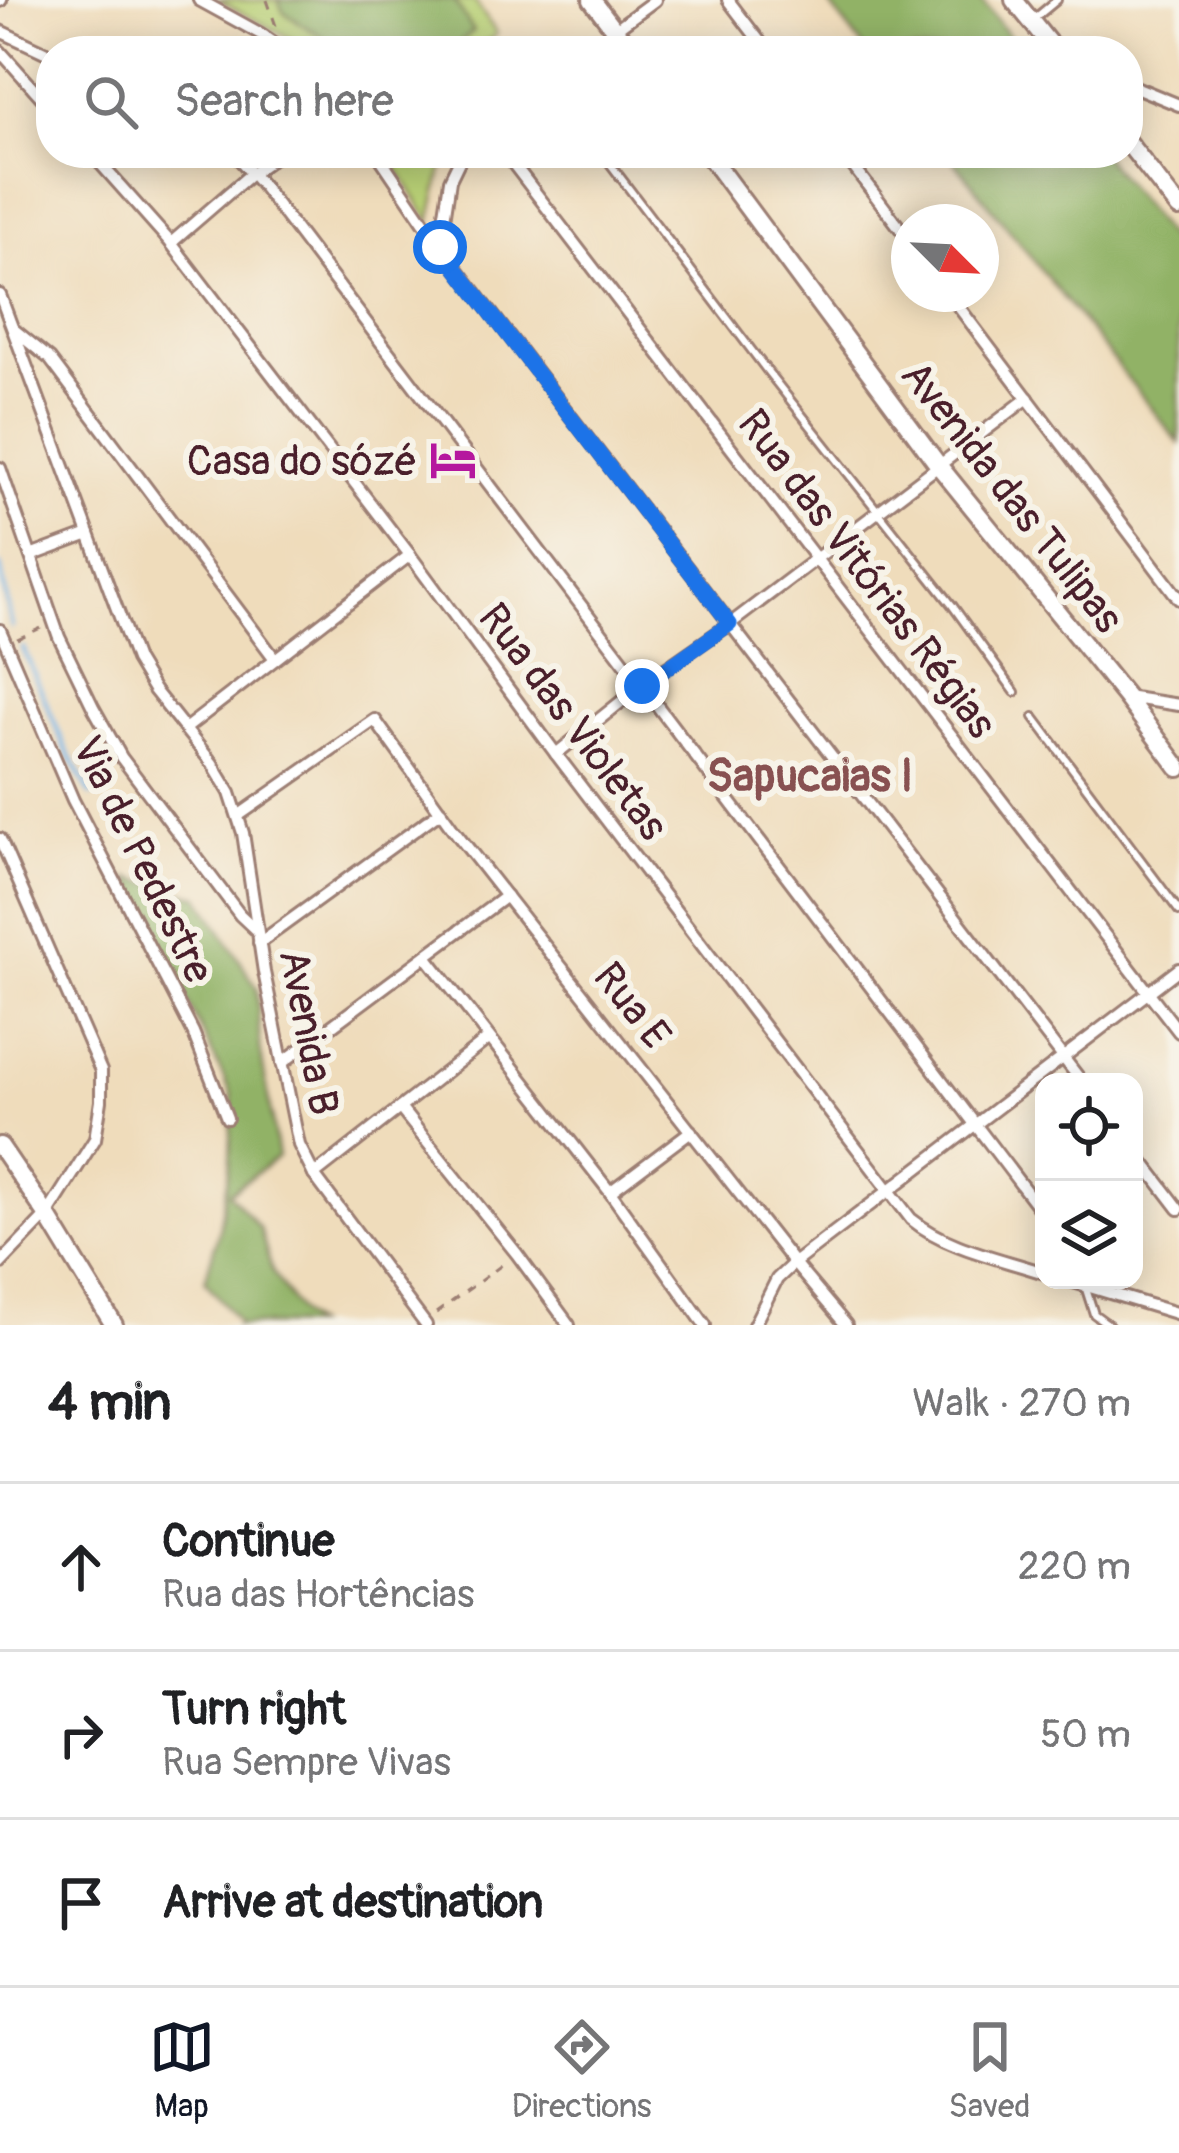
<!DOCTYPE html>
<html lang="en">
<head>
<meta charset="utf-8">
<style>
  body { margin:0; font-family:Pangolin,sans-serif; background:#f2f2f2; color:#202124 }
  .controls { position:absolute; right:36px; bottom:36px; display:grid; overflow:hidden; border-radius:24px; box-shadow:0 6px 30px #0003 }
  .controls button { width:108px; height:108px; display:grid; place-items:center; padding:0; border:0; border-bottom:3px solid #e0e0e0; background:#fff; color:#202124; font:60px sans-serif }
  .compass { position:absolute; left:891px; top:204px; width:108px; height:108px; border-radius:50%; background:#fff; box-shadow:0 6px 30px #0003; rotate:114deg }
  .stop { position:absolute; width:36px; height:36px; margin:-27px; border:9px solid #1a73e8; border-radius:50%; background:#fff }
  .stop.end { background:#1a73e8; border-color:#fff; box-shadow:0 3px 12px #0008 }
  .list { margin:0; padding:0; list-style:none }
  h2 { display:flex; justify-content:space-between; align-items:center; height:156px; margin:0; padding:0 48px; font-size:51px }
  h2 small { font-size:39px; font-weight:400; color:#757577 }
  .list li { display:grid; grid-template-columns:78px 1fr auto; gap:36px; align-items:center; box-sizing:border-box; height:168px; padding:0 48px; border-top:3px solid #e0e0e0 }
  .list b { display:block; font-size:45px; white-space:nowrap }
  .list p { margin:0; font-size:39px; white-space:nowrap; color:#757577 }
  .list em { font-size:39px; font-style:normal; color:#757577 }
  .icon { flex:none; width:66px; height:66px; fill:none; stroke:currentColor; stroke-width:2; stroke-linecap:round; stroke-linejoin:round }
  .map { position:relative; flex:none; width:1179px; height:1325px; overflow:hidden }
  .search { position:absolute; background:#fff; box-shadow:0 6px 30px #0003; left:36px; right:36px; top:36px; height:132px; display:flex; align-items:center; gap:30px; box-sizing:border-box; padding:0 42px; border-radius:48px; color:#757577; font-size:45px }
  .sheet { height:660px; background:#fff }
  nav { display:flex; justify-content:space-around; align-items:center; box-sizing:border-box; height:168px; border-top:3px solid #e0e0e0; background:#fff; font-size:33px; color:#757577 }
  nav a { display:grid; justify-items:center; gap:6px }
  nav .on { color:#111827 }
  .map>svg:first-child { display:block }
  .green { fill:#b7cf74; stroke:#807750; stroke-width:3 }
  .forest { fill:#91b266; stroke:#6e6848; stroke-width:3 }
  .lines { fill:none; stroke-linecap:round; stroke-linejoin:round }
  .stream { stroke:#71b3e6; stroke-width:4.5 }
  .lane-casing { stroke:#9c7e73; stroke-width:12 }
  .street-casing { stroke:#9c7e73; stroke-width:16 }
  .secondary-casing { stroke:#9c7e73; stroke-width:22 }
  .path { stroke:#9c7e73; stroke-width:3; stroke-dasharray:9 9; stroke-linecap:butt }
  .lane { stroke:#fff; stroke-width:6 }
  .street { stroke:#fff; stroke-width:10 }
  .secondary { stroke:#fff; stroke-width:16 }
  .route { stroke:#1a73e8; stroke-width:15 }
  .labels { text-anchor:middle; stroke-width:12; stroke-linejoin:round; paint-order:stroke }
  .poi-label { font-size:42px; fill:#4a1f2b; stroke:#f7f3e8; text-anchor:end }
  .street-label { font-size:42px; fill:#4a1f2b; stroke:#f7f3e8 }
  .neighbourhood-label { font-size:45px; font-weight:bold; fill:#885151; stroke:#f7f3e8 }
</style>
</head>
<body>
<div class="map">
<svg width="1179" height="1325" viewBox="0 0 1179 1325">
  <rect width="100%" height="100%" fill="#f7f3e8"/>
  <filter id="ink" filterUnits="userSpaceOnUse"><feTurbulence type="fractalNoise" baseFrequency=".00833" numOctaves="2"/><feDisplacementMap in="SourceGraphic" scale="24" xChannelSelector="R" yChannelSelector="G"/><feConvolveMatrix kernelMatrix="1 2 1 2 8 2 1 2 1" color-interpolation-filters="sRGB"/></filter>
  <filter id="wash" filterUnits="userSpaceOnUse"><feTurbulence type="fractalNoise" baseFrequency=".004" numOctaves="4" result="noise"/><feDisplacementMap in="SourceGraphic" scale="48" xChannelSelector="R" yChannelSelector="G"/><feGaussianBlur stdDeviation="2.7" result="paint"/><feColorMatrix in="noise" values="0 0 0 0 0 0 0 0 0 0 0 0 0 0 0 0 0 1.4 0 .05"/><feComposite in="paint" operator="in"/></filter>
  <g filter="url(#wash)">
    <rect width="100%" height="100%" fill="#efdcbb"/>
    <!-- green -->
    <g class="green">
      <path d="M217,0h257l23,34 -22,17h-171l-11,-11z"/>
      <path d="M388,153l33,12 24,-9 -15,66z"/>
    </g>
    <!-- forest -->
    <g class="forest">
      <path d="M278,0h176l19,31 -23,20h-105l-62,-39z"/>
      <path d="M826,0h155l40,51h-155z"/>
      <path d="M948,153h153l78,98v192z"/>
      <path d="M129,878l70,18 58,92 3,60 18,109 -49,36 31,36 12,42 29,44 12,10h-77l2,-3 -33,-41 14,-51 11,-68 2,-67z"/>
    </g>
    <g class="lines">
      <!-- stream -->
      <g class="stream">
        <path d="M0,566l12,61"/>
        <path d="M23,648l42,99 26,48"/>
      </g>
    </g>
  </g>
  <g filter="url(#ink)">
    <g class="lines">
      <defs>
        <g id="lane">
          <path d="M1034,19l23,-19"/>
          <path d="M602,153l166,219 184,233 63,87"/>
          <path d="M1034,717l145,194"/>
          <path d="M1085,1286l9,28 15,11"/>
        </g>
        <g id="street">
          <path d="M199,0l62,34 25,17"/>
          <path d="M728,0l39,51"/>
          <path d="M0,1l1,-1"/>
          <path d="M0,31l51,24"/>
          <path d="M0,51l51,57"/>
          <path d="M586,51l69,-51"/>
          <path d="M1128,84l51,21"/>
          <path d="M91,153l80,90 239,312 146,199 355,465c37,30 88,39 133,54"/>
          <path d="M234,153l27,31 783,1031"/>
          <path d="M377,153l63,93 642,836"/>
          <path d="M505,153l674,879"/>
          <path d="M843,153l66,87"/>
          <path d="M171,243l81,-70 28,-20"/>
          <path d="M440,246l10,-66 13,-27"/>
          <path d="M949,294l230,305"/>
          <path d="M0,295l136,365 18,30 58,73 18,30 13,40 21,139 35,173 15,30 112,150"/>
          <path d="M13,329l37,30 225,300"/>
          <path d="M0,468l59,169 34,70 28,50 119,158 17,16"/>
          <path d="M33,555l56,-21"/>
          <path d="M0,630l73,170 120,232 34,86"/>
          <path d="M1126,697l53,8"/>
          <path d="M185,729l225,-174"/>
          <path d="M556,754l86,-69 88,-61 298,-226"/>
          <path d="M238,816l137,-96 78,109 341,434 52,62"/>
          <path d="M0,839l101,232v30l-6,38 -48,76 -47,49"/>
          <path d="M259,943l182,-132"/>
          <path d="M426,956l184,236 95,133"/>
          <path d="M282,1063l224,-167"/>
          <path d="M400,1108l117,146 52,71"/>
          <path d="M1134,1150l45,59"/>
          <path d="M314,1175l175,-137"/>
          <path d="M610,1192l81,-61"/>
          <path d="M1067,1280l112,34"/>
          <path d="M754,1325l23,-46 17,-16 385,-294"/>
        </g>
        <g id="secondary">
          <path d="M592,0l39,51"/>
          <path d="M1014,0l41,51"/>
          <path d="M1128,143l51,65"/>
          <path d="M707,153l232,313 187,231 53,71"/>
          <path d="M0,1146l47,69 67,110"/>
        </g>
      </defs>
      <!-- lane casing -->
      <use href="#lane" class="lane-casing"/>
      <!-- street casing -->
      <use href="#street" class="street-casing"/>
      <!-- secondary casing -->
      <use href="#secondary" class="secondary-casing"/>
      <!-- path -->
      <g class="path">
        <path d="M267,0l11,32"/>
        <path d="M17,639l24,-11"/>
        <path d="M436,1313l70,-51"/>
      </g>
      <!-- lane -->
      <use href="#lane" class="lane"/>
      <!-- street -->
      <use href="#street" class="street"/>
      <!-- secondary -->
      <use href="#secondary" class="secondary"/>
    </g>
  </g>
  <g class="lines" filter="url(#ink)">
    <!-- route -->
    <path class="route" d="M440,247l290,377 -88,62"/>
  </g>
  <!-- icons -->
  <defs>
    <symbol id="hotel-bare" viewBox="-9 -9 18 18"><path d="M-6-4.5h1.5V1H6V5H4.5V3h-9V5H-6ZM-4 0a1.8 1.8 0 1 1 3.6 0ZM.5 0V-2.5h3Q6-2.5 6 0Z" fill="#b5179e" stroke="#f7f3e8" stroke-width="2.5" paint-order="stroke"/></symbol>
  </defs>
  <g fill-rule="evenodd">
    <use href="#hotel-bare" x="420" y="427" width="66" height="66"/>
  </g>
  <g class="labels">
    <!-- poi labels -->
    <g class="poi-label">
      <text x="417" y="475">Casa do sózé</text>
    </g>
    <!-- street labels -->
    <g class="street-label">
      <text transform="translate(1013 496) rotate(52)" y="15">Avenida das Tulipas</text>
      <text transform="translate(868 573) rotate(53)" y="15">Rua das Vitórias Régias</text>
      <text transform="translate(574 721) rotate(53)" y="15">Rua das Violetas</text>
      <text transform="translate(144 859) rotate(64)" y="15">Via de Pedestre</text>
      <text transform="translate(633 1005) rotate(52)" y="15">Rua E</text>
      <text transform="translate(310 1032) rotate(79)" y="15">Avenida B</text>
    </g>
    <!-- neighbourhood labels -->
    <g class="neighbourhood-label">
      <text x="810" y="791">Sapucaias I</text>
    </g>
  </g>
</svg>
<div class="controls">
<button><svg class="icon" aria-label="locate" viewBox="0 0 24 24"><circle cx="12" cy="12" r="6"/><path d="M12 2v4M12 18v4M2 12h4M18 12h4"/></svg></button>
<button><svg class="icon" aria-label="layers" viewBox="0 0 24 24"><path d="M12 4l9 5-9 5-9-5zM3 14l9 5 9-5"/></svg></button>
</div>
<svg class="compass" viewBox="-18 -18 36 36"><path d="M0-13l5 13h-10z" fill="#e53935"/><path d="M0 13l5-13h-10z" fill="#757577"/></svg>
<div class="stop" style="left:440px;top:247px"></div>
<div class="stop end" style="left:642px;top:686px"></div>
<div class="search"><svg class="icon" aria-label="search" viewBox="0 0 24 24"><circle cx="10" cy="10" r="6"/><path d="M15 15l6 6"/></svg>Search here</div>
</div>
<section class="sheet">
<h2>4 min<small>Walk · 270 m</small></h2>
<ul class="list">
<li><svg class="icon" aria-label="ahead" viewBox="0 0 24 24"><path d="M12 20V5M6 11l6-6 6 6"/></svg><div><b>Continue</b><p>Rua das Hortências</p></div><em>220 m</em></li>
<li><svg class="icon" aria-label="right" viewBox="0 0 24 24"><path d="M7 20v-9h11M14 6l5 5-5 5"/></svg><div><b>Turn right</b><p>Rua Sempre Vivas</p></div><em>50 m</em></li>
<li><svg class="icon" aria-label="arrive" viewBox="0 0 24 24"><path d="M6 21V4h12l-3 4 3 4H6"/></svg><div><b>Arrive at destination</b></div></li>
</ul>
</section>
<nav>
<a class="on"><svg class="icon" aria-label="map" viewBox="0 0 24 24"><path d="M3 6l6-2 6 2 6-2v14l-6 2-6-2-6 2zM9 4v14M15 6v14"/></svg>Map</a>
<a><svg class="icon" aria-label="directions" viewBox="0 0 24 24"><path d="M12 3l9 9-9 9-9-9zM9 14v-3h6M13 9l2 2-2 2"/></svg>Directions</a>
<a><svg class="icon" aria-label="saved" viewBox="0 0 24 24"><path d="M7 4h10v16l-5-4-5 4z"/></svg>Saved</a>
</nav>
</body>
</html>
